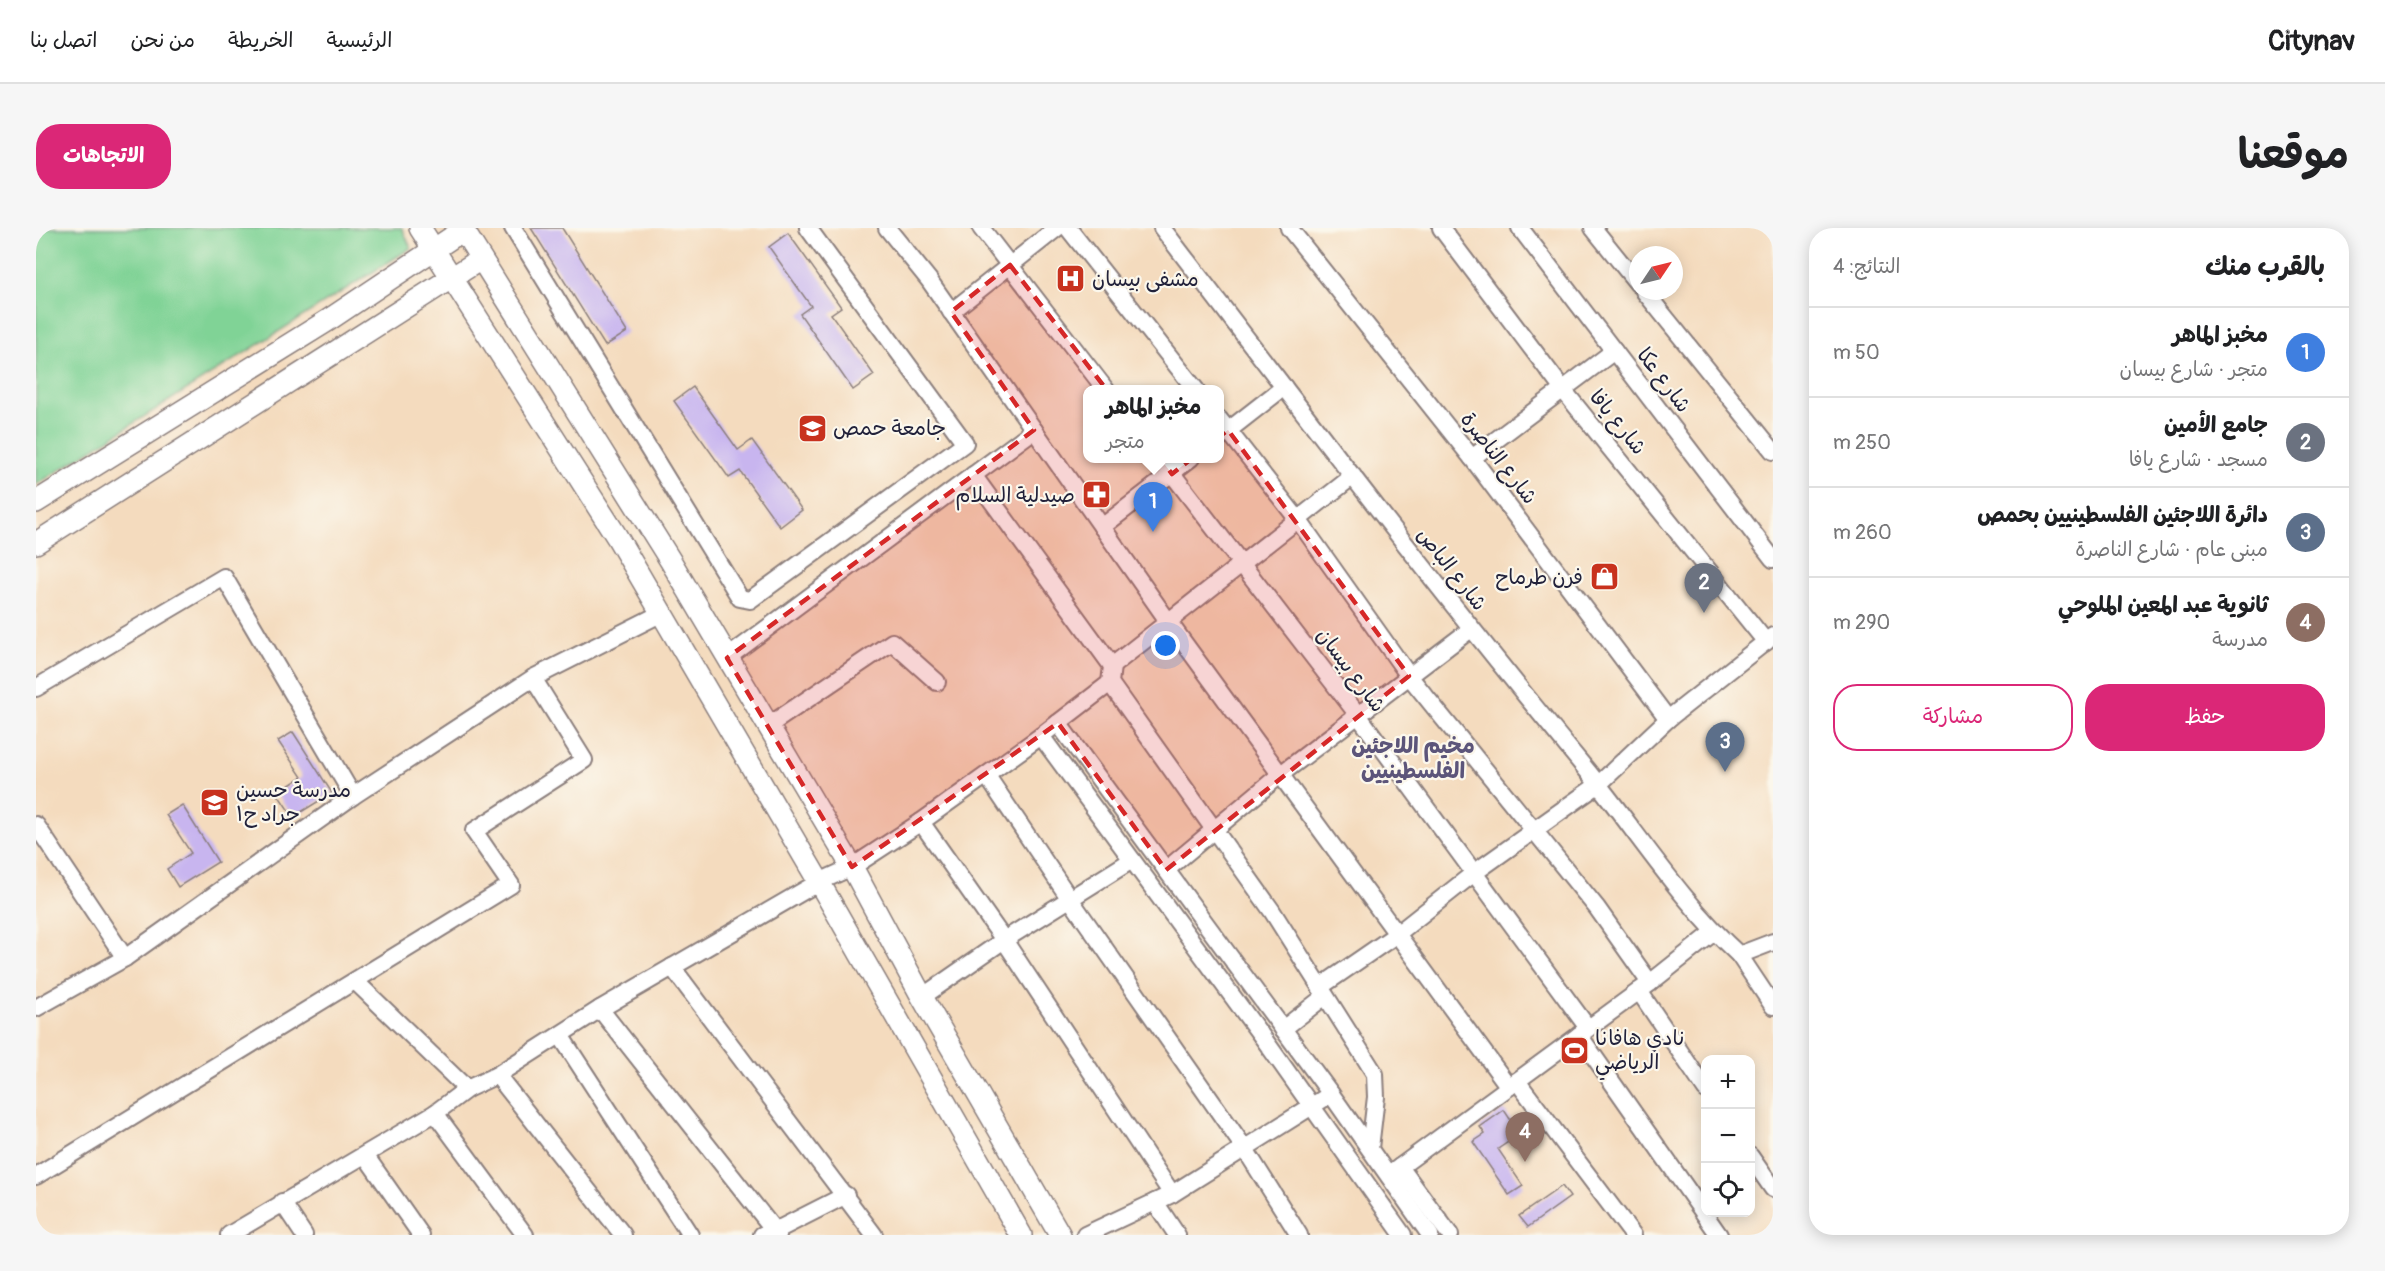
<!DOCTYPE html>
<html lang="ar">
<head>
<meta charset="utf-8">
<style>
  body { margin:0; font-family:Pangolin,"Playpen Sans Arabic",sans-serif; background:#f6f6f6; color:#202124; direction:rtl }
  .controls { position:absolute; right:18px; bottom:18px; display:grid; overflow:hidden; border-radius:12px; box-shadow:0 3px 15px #0003 }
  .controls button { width:54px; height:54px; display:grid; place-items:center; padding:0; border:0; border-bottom:2px solid #e0e0e0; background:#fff; color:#202124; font:30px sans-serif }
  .compass { position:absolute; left:1593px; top:18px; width:54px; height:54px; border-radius:50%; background:#fff; box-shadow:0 3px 15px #0003; rotate:55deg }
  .you { position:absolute; left:1130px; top:418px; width:21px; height:21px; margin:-15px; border:4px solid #fff; border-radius:50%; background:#1a73e8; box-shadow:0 0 0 9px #1a73e833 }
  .badge { display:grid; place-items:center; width:39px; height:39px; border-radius:50%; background:#db2777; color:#fff; font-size:20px; font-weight:700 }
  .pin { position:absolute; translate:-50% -50px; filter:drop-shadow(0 2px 3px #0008) }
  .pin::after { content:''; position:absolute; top:32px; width:21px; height:18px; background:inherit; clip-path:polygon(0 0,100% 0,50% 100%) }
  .popup { position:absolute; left:1047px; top:157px; width:141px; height:78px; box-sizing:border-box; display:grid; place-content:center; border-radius:12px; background:#fff; filter:drop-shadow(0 2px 4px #0005); font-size:20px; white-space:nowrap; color:#757577 }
  .popup b { font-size:22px; color:#202124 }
  .popup::after { content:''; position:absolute; left:50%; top:100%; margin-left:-12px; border:12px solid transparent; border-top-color:#fff }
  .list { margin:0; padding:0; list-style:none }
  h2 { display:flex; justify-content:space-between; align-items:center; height:78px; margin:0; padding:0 24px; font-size:26px }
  h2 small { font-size:20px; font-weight:400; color:#757577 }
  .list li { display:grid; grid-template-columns:39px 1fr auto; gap:18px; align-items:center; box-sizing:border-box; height:90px; padding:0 24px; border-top:2px solid #e0e0e0 }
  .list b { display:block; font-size:22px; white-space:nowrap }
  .list p { margin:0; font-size:20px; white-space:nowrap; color:#757577 }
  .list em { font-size:20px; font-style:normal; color:#757577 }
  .actions { display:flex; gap:12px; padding:18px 24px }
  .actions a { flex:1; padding:14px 0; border:2px solid #db2777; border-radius:24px; text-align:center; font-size:21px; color:#db2777 }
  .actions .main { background:#db2777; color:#fff }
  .icon { flex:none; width:33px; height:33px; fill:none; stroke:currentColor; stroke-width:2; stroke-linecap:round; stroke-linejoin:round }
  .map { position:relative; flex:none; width:1737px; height:1007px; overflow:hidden; direction:ltr; border-radius:24px }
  header { display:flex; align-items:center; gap:36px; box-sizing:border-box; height:84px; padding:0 30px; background:#fff; border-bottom:2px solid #e0e0e0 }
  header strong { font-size:28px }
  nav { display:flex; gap:33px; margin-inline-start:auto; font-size:21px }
  .intro { display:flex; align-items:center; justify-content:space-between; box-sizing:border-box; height:144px; padding:0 36px }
  h1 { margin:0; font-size:42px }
  .button { padding:15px 27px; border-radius:24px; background:#db2777; color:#fff; font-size:21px; font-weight:700 }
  main { display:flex; gap:36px; padding:0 36px }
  aside { flex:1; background:#fff; border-radius:24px; box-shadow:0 3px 15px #0003 }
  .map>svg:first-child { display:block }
  .green { fill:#80d396; stroke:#517a68; stroke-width:1.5 }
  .building { fill:#c8b5ef }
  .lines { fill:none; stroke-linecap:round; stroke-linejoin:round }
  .minor-casing { stroke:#8b7e7c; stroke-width:20 }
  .major-casing { stroke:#8b7e7c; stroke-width:24 }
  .minor { stroke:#fff; stroke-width:16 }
  .major { stroke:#fff; stroke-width:21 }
  .marked { fill:#d62828; fill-opacity:0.2; stroke:#d62828; stroke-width:4.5; stroke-dasharray:12 8; stroke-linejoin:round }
  .labels { text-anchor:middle; stroke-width:4.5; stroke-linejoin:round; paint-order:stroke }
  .poi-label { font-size:21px; fill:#22223b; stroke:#fbf7ec; text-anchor:start }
  .street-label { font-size:21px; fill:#22223b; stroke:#fbf7ec }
  .neighbourhood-label { font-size:22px; font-weight:bold; fill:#5c557a; stroke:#fbf7ec }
</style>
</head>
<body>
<header>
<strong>Citynav</strong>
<nav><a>الرئيسية</a><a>الخريطة</a><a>من نحن</a><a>اتصل بنا</a></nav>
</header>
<div class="intro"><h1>موقعنا</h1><a class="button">الاتجاهات</a></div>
<main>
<aside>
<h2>بالقرب منك<small>النتائج: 4</small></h2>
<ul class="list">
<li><span class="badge" style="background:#3f7fe0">1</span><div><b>مخبز الماهر</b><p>متجر · شارع بيسان</p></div><em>50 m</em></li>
<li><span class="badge" style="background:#6b7280">2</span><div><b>جامع الأمين</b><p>مسجد · شارع يافا</p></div><em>250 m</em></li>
<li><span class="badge" style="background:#5c6f8a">3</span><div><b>دائرة اللاجئين الفلسطينيين بحمص</b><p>مبنى عام · شارع الناصرة</p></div><em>260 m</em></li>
<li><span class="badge" style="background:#8d6e63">4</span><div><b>ثانوية عبد المعين الملوحي</b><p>مدرسة</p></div><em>290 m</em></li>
</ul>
<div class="actions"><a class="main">حفظ</a><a>مشاركة</a></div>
</aside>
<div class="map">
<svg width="1737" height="1007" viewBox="0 0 1737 1007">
  <rect width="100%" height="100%" fill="#fbf7ec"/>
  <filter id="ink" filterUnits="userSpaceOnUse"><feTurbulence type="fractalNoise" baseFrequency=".0167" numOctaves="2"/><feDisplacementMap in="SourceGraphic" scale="12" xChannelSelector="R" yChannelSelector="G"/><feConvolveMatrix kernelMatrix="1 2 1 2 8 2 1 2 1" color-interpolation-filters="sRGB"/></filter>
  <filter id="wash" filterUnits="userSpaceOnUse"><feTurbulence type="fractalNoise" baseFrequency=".008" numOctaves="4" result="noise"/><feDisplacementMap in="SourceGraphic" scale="24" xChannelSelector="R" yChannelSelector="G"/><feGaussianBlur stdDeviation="1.35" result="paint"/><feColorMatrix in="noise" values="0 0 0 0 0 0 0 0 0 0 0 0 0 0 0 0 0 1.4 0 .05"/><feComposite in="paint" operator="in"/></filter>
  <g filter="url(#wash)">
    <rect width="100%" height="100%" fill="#f4dbbe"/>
    <!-- green -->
    <path class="green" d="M0,0h366l9,20 -375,237z"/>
    <g id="blocks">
      <!-- building -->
      <g class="building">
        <path d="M495,0h31l65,104 -22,14z"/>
        <path d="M752,5l53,74 -10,7 43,61 -21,15 -53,-76 11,-8 -42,-59z"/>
        <path d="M657,159l45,63 14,-10 50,70 -22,17 -40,-56 -11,7 -55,-77z"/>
        <path d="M257,504l39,61 -39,24 -16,-24 25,-16 -24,-36z"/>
        <path d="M146,577l36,57 -40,25 -11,-18 24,-16 -25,-38z"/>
        <path d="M1468,882l16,24 -22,15 25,37 -14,9 -36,-53 12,-8 -5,-7z"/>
        <path d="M1526,958l8,11 -42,30 -9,-11z"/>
      </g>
    </g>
  </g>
  <g filter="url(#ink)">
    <use href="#blocks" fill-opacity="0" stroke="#8b7e7c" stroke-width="1.5"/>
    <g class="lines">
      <defs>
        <g id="minor">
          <path d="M477,0l227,370 10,2 215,-157 -157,-215"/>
          <path d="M851,0l42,52 239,341 341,466"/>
          <path d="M945,0l125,162"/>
          <path d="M1032,0l128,162"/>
          <path d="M1126,0c139,181 277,364 423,540 51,62 95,133 154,187l34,-13"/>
          <path d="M1253,0l183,230 196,261"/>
          <path d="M1405,0l123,163 202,251"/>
          <path d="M1484,0l253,331"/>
          <path d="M1557,0l45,56"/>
          <path d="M1608,63l129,160"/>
          <path d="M915,84l106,-84"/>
          <path d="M1183,191l80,102 110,155 188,232 53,75"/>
          <path d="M1184,209l64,-50"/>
          <path d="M1124,230l198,257 230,313"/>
          <path d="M1436,230l142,-107"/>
          <path d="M937,247l139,191 -2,17 162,228 103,163 1,23 -6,51"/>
          <path d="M1066,299l89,-69"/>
          <path d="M691,430l307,-228"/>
          <path d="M1076,438l241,-190"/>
          <path d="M0,460l188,-111 129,219"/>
          <path d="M1022,495l273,371 99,141"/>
          <path d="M732,498l124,-84 45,40"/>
          <path d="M1005,508l225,306 137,193"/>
          <path d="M951,548l83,123 175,250 54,86"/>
          <path d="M885,594l120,-86 69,-53"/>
          <path d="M0,597l89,133"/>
          <path d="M1130,642l115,-96 190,-145"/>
          <path d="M1703,727l34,51"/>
          <path d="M636,739l202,268"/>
          <path d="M319,753l112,108"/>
          <path d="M1284,759l77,-53 77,-61 125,-89 69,-65 105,-83"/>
          <path d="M1603,763l67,99"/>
          <path d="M886,769l82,-57 128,-80"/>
          <path d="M0,780l89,-50 228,-162 180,-118 129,-65"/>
          <path d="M564,781l178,226"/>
          <path d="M1247,801l42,-33"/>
          <path d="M524,807l130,200"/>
          <path d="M1543,807l140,200"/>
          <path d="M461,847l126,160"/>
          <path d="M1481,853l116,154"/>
          <path d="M399,885l90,122"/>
          <path d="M329,927l56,80"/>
          <path d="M1714,928l23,33"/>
          <path d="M1364,939l50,68"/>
          <path d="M1353,947l261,-192 64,-51"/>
          <path d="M0,948l475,-291 -37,-54 110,-71 -51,-82"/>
          <path d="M246,974l22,33"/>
          <path d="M1119,974l22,33"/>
          <path d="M193,1007l206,-122 32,-24 30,-14 103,-66 219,-127 33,-15 69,-45 83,118 168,254"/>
          <path d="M726,1007l13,-4 71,-36"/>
          <path d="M1049,1007l87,-41 159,-100"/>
        </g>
        <g id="major">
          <path d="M384,0l197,309 202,345 202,353"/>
          <path d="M426,0l208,332 182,307 70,130 138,238"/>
          <path d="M0,274l291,-181 136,-91"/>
          <path d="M0,315l445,-284"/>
        </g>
      </defs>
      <!-- minor casing -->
      <use href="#minor" class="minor-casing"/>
      <!-- major casing -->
      <use href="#major" class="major-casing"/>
      <!-- minor -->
      <use href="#minor" class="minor"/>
      <!-- major -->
      <use href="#major" class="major"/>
    </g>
  </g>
  <!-- marked area -->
  <path class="marked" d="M974,37l162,209 56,-44 181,246 -243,194 -108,-147 -206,144 -125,-209 307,-228 -83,-118z"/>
  <!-- icons -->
  <defs>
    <symbol id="hospital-square" viewBox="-11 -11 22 22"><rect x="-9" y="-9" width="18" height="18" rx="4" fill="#c8321e" stroke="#fbf7ec"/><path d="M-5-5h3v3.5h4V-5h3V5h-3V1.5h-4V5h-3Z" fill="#fff"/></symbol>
    <symbol id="university-square" viewBox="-11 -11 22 22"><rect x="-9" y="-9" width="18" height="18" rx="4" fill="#c8321e" stroke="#fbf7ec"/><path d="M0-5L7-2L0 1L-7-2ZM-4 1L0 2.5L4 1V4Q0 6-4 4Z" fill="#fff"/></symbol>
    <symbol id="pharmacy-square" viewBox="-11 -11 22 22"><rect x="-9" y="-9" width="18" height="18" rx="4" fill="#c8321e" stroke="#fbf7ec"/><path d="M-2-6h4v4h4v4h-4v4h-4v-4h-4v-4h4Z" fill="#fff"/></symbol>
    <symbol id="shop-square" viewBox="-11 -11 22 22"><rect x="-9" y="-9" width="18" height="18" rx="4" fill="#c8321e" stroke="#fbf7ec"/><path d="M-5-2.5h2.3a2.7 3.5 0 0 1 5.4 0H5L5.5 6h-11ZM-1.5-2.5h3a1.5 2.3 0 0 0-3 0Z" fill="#fff"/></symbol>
    <symbol id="school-square" viewBox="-11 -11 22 22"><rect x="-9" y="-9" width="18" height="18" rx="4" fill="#c8321e" stroke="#fbf7ec"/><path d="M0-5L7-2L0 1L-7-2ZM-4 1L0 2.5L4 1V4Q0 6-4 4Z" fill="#fff"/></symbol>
    <symbol id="stadium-square" viewBox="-11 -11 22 22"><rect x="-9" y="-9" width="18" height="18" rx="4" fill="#c8321e" stroke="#fbf7ec"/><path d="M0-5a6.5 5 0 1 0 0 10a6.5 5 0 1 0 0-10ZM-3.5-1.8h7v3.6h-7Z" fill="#fff"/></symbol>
  </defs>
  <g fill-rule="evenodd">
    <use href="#hospital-square" x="1018" y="34" width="33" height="33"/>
    <use href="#university-square" x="760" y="184" width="33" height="33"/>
    <use href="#pharmacy-square" x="1044" y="250" width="33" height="33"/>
    <use href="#shop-square" x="1552" y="332" width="33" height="33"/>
    <use href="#school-square" x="162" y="558" width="33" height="33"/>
    <use href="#stadium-square" x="1522" y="806" width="33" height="33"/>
  </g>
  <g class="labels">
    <!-- poi labels -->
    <g class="poi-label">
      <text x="1056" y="58">مشفى بيسان</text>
      <text x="797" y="207">جامعة حمص</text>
      <text x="1039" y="274" text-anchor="end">صيدلية السلام</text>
      <text x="1547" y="356" text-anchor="end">فرن طرماح</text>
      <text x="200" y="569">مدرسة حسين<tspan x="200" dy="24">جراد ح١</tspan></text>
      <text x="1559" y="817">نادي هافانا<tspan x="1559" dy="24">الرياضي</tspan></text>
    </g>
    <!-- street labels -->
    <g class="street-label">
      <text transform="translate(1628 152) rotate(53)" y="7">شارع عكا</text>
      <text transform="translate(1582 194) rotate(51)" y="7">شارع يافا</text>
      <text transform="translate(1463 230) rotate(52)" y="7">شارع الناصرة</text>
      <text transform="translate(1416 341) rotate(52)" y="7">شارع الباص</text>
      <text transform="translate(1315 442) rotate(53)" y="7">شارع بيسان</text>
    </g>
    <!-- neighbourhood labels -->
    <g class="neighbourhood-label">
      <text x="1377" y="525">مخيم اللاجئين<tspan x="1377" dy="25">الفلسطينيين</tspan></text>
    </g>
  </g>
</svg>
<div class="controls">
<button>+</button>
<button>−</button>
<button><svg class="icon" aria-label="locate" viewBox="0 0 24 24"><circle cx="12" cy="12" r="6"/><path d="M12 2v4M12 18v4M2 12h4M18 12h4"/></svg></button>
</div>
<svg class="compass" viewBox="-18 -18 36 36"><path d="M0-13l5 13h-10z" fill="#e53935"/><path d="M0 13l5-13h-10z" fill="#757577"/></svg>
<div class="you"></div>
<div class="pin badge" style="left:1117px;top:304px;background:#3f7fe0">1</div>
<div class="popup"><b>مخبز الماهر</b>متجر</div>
<div class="pin badge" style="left:1668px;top:385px;background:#6b7280">2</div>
<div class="pin badge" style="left:1689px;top:544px;background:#5c6f8a">3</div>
<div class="pin badge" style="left:1489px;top:934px;background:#8d6e63">4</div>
</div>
</main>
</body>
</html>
